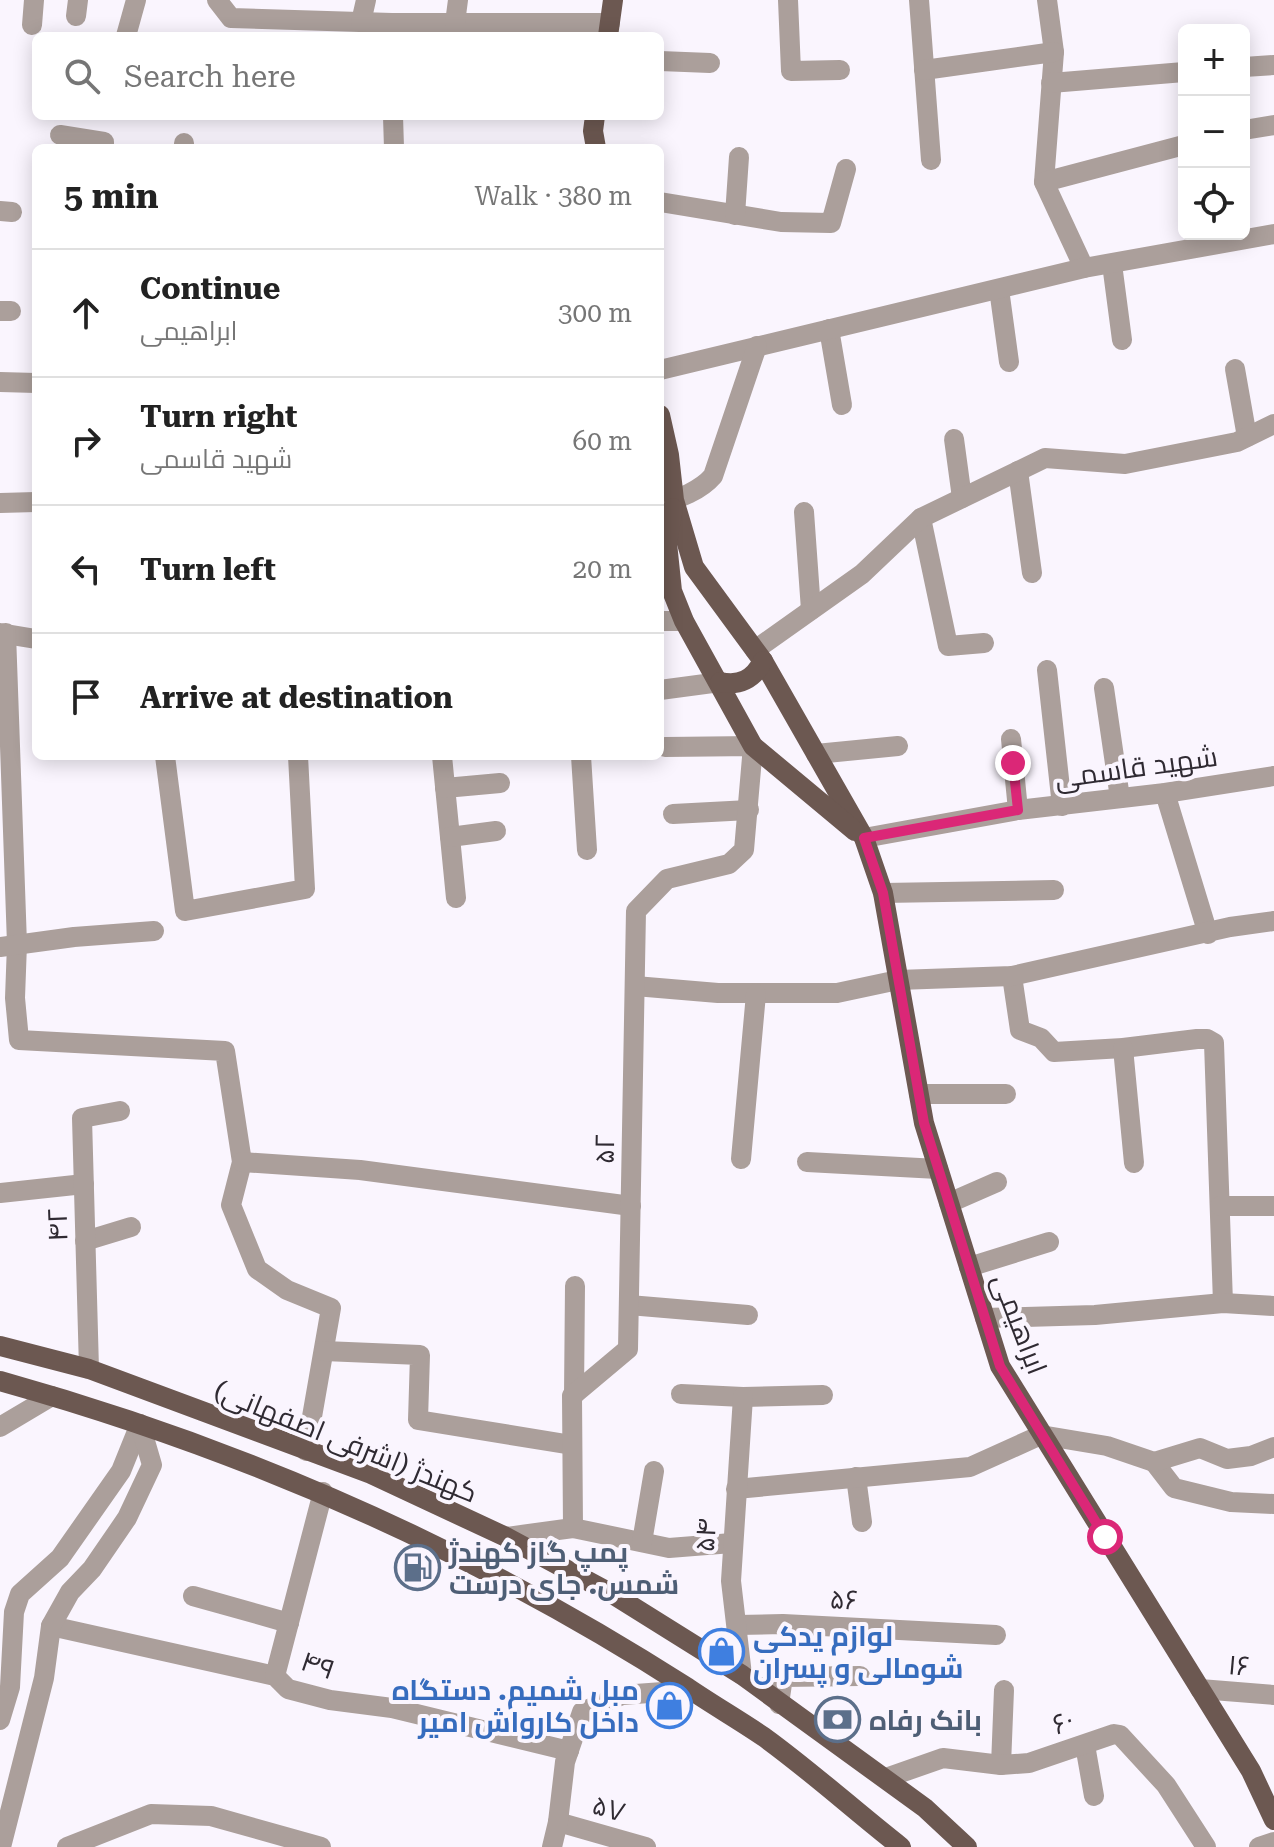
<!DOCTYPE html>
<html lang="en">
<head>
<meta charset="utf-8">
<style>
  body { margin:0; font-family:"Roboto Serif",Cairo,serif; background:#f6f6f6; color:#222 }
  .controls { position:absolute; right:24px; top:24px; display:grid; overflow:hidden; border-radius:12px; box-shadow:0 4px 20px #0003 }
  .controls button { width:72px; height:72px; display:grid; place-items:center; padding:0; border:0; border-bottom:2px solid #e0e0e0; background:#fff; color:#222; font:40px sans-serif }
  .stop { position:absolute; width:24px; height:24px; margin:-18px; border:6px solid #db2777; border-radius:50%; background:#fff }
  .stop.end { background:#db2777; border-color:#fff; box-shadow:0 2px 8px #0008 }
  .list { margin:0; padding:0; list-style:none }
  h2 { display:flex; justify-content:space-between; align-items:center; height:104px; margin:0; padding:0 32px; font-size:34px }
  h2 small { font-size:26px; font-weight:400; color:#767676 }
  .list li { display:grid; grid-template-columns:52px 1fr auto; gap:24px; align-items:center; box-sizing:border-box; height:128px; padding:0 32px; border-top:2px solid #e0e0e0 }
  .list b { display:block; font-size:30px; white-space:nowrap }
  .list p { margin:0; font-size:26px; white-space:nowrap; color:#767676 }
  .list em { font-size:26px; font-style:normal; color:#767676 }
  .icon { flex:none; width:44px; height:44px; fill:none; stroke:currentColor; stroke-width:2; stroke-linecap:round; stroke-linejoin:round }
  .map { position:relative; flex:none; width:1274px; height:1847px; overflow:hidden }
  .search { position:absolute; background:#fff; box-shadow:0 4px 20px #0003; left:32px; top:32px; width:632px; height:88px; display:flex; align-items:center; gap:20px; box-sizing:border-box; padding:0 28px; border-radius:12px; color:#767676; font-size:30px }
  .panel { position:absolute; background:#fff; box-shadow:0 4px 20px #0003; left:32px; top:144px; width:632px; height:616px; border-radius:12px }
  .map>svg:first-child { display:block }
  .lines { fill:none; stroke-linecap:round; stroke-linejoin:round }
  .minor { stroke:#ab9f9b; stroke-width:20 }
  .major { stroke:#6c5851; stroke-width:20 }
  .route { stroke:#db2777; stroke-width:10 }
  .labels { text-anchor:middle; stroke-width:8; stroke-linejoin:round; paint-order:stroke }
  .street-label { font-size:28px; fill:#2f2a32; stroke:#faf5fe }
  .service-label { font-size:28px; font-weight:bold; fill:#4e5e75; stroke:#faf5fe; text-anchor:start }
  .shop-label { font-size:28px; font-weight:bold; fill:#366cbe; stroke:#faf5fe; text-anchor:start }
</style>
</head>
<body>
<div class="map">
<svg width="1274" height="1847" viewBox="0 0 1274 1847">
  <rect width="100%" height="100%" fill="#faf5fe"/>
  <g class="lines">
    <!-- minor -->
    <g class="minor">
      <path d="M217,0l14,18 161,5h218"/>
      <path d="M788,0l3,71 49,-1"/>
      <path d="M919,0l12,160"/>
      <path d="M1047,0l7,52 -10,130 40,86"/>
      <path d="M76,16l2,-16"/>
      <path d="M361,22l5,-22"/>
      <path d="M455,23l3,-23"/>
      <path d="M32,25l2,-25"/>
      <path d="M126,36l10,-36"/>
      <path d="M660,61l50,2"/>
      <path d="M1244,67l30,-2"/>
      <path d="M924,70l130,-18"/>
      <path d="M1051,83l133,-11"/>
      <path d="M393,116l1,32"/>
      <path d="M1244,130l30,-5"/>
      <path d="M60,135l44,7v6"/>
      <path d="M184,148v-5"/>
      <path d="M1044,182l140,-37"/>
      <path d="M660,202l121,20 50,1 15,-54"/>
      <path d="M0,211l12,1"/>
      <path d="M735,215l4,-58"/>
      <path d="M1112,264l10,76"/>
      <path d="M999,289l10,73"/>
      <path d="M0,311h11"/>
      <path d="M829,329l13,76"/>
      <path d="M1235,369l12,68"/>
      <path d="M660,370l424,-102 190,-34"/>
      <path d="M0,382l36,1"/>
      <path d="M954,439l8,59"/>
      <path d="M1018,471l14,102"/>
      <path d="M0,503l36,-1"/>
      <path d="M660,503c18,-3 41,-13 53,-27l44,-130"/>
      <path d="M804,512l7,98"/>
      <path d="M921,518l27,128 36,-3"/>
      <path d="M660,621h24"/>
      <path d="M0,633l36,6"/>
      <path d="M6,633l11,311 -2,54 4,42 206,11 17,111 -11,43 26,64 30,21 44,18 -25,143"/>
      <path d="M755,650l107,-76 59,-56 124,-60 80,6 112,-22 37,-18"/>
      <path d="M1047,670l15,136"/>
      <path d="M1104,688l16,110"/>
      <path d="M660,690l60,-8"/>
      <path d="M1011,739l7,71"/>
      <path d="M816,754l82,-8"/>
      <path d="M165,756l20,155 120,-22 -7,-133"/>
      <path d="M442,756l14,142"/>
      <path d="M581,756l6,94"/>
      <path d="M445,788l55,-5"/>
      <path d="M1165,793l43,141"/>
      <path d="M673,814l76,-4"/>
      <path d="M450,837l46,-6"/>
      <path d="M864,838l154,-28 147,-17 109,-17"/>
      <path d="M883,893l171,-3"/>
      <path d="M0,947l74,-10 80,-6"/>
      <path d="M1012,976l8,54 21,8 13,14 69,-4 74,-9h10l7,4 9,260"/>
      <path d="M635,986l83,7h119l61,-13 114,-4 218,-49 44,-6"/>
      <path d="M1123,1048l11,115"/>
      <path d="M919,1094h87"/>
      <path d="M741,1159l15,-165"/>
      <path d="M242,1162l118,8 271,36"/>
      <path d="M807,1162l131,7"/>
      <path d="M0,1193l84,-9"/>
      <path d="M949,1203l48,-21"/>
      <path d="M1220,1206h54"/>
      <path d="M85,1241l46,-14"/>
      <path d="M969,1267l80,-25"/>
      <path d="M629,1305l119,10"/>
      <path d="M985,1318l110,-3 128,-12 51,3"/>
      <path d="M324,1351l96,4 -2,65 154,25"/>
      <path d="M89,1369l-7,-251 38,-7"/>
      <path d="M681,1394l62,3 80,-2"/>
      <path d="M574,1395l1,-109"/>
      <path d="M0,1427l52,-31"/>
      <path d="M1154,1462l20,26 57,14 43,2"/>
      <path d="M856,1477l6,45"/>
      <path d="M736,1489l234,-22 71,-32 66,11 47,16 46,-14 27,11 24,-3 23,-9"/>
      <path d="M573,1528l96,20 63,-5"/>
      <path d="M506,1537l67,-9 -1,-132 56,-47 8,-438 31,-32 62,-15 15,-14 9,-104 -88,1"/>
      <path d="M642,1542l12,-71"/>
      <path d="M193,1596l96,27"/>
      <path d="M738,1625l45,-1 213,11"/>
      <path d="M51,1626l224,50 13,13 42,11 62,8 177,43"/>
      <path d="M742,1675l-11,-94 12,-184"/>
      <path d="M275,1676l48,-184"/>
      <path d="M1200,1689l74,6"/>
      <path d="M779,1704l4,-27 77,-1"/>
      <path d="M0,1720l10,-33 4,-75 6,-18 40,-36 61,-87 19,-47"/>
      <path d="M1085,1745l9,51"/>
      <path d="M1001,1765l3,-75"/>
      <path d="M886,1778l57,-20 58,7 28,-2 85,-29 6,1 46,50 40,62"/>
      <path d="M558,1822l88,25"/>
      <path d="M1,1847l43,-169 7,-52 19,-34 22,-23 35,-51 25,-53 -12,-41"/>
      <path d="M67,1847l84,-33 60,2 110,31"/>
      <path d="M552,1847l6,-25 7,-60 17,-50 40,-17 68,-5"/>
      <path d="M1259,1847l15,-5"/>
    </g>
    <!-- major -->
    <g class="major">
      <path d="M608,36l5,-36"/>
      <path d="M595,116l-2,15 3,17"/>
      <path d="M660,415l9,40 5,45 20,67 69,94 101,177 19,55 41,230 76,243 251,405 23,49"/>
      <path d="M673,508l-6,35 5,48 12,30 69,125 102,85"/>
      <path d="M720,682c20,4 33,-2 43,-21"/>
      <path d="M0,1346l89,23 282,105 135,63 108,58 128,80 183,133 42,39"/>
      <path d="M0,1381c244,68 475,170 688,307 25,17 51,32 76,49 47,34 91,74 137,110"/>
    </g>
  </g>
  <g class="lines">
    <!-- route -->
    <path class="route" d="M1013,763l5,47 -154,28 19,55 41,230 76,243 105,171"/>
  </g>
  <!-- icons -->
  <defs>
    <symbol id="fuel-ring" viewBox="-11 -11 22 22"><circle r="9.5" fill="#faf5fe" stroke="#5c6f8a" stroke-width="1.5"/><path d="M-5.5-6h7V0h2V4h1.3V-2.5L3-4.5l.8-.8L6-3V5H2.5V1h-1V6h-7ZM-4.2-4.7v3.2H.2V-4.7Z" fill="#5c6f8a"/></symbol>
    <symbol id="shop-ring" viewBox="-11 -11 22 22"><circle r="9.5" fill="#faf5fe" stroke="#3f7fe0" stroke-width="1.5"/><path d="M-5-2.5h2.3a2.7 3.5 0 0 1 5.4 0H5L5.5 6h-11ZM-1.5-2.5h3a1.5 2.3 0 0 0-3 0Z" fill="#3f7fe0"/></symbol>
    <symbol id="bank-ring" viewBox="-11 -11 22 22"><circle r="9.5" fill="#faf5fe" stroke="#5c6f8a" stroke-width="1.5"/><path d="M-6-4H6V4H-6ZM0-2.3a2.3 2.3 0 1 0 0 4.6a2.3 2.3 0 1 0 0-4.6Z" fill="#5c6f8a"/></symbol>
  </defs>
  <g fill-rule="evenodd">
    <use href="#fuel-ring" x="392" y="1542" width="51" height="51"/>
    <use href="#shop-ring" x="696" y="1626" width="51" height="51"/>
    <use href="#shop-ring" x="644" y="1680" width="51" height="51"/>
    <use href="#bank-ring" x="812" y="1694" width="51" height="51"/>
  </g>
  <g class="labels">
    <!-- street labels -->
    <g class="street-label">
      <text transform="translate(1136 767) rotate(-8)" y="10">شهید قاسمی</text>
      <text transform="translate(604 1149) rotate(-89)" y="10">۵۲</text>
      <text transform="translate(57 1225) rotate(-92)" y="10">۴۲</text>
      <text transform="translate(1020 1324) rotate(69)" y="10">ابراهیمی</text>
      <text transform="translate(346 1441) rotate(22)" y="10">کهندژ (اشرفی اصفهانی)</text>
      <text transform="translate(705 1535) rotate(-87)" y="10">۵۴</text>
      <text transform="translate(844 1599) rotate(3)" y="10">۵۶</text>
      <text transform="translate(318 1665) rotate(19)" y="10">۴۹</text>
      <text transform="translate(1239 1665) rotate(5)" y="10">۱۶</text>
      <text transform="translate(1063 1722) rotate(-19)" y="10">۶۰</text>
      <text transform="translate(609 1808) rotate(16)" y="10">۵۷</text>
    </g>
    <!-- service labels -->
    <g class="service-label">
      <text x="449" y="1562">پمپ گاز کهندژ<tspan x="449" dy="32">شمس. جای درست</tspan></text>
      <text x="869" y="1730">بانک رفاه</text>
    </g>
    <!-- shop labels -->
    <g class="shop-label">
      <text x="753" y="1646">لوازم یدکی<tspan x="753" dy="32">شومالی و پسران</tspan></text>
      <text x="639" y="1700" text-anchor="end">مبل شمیم. دستگاه<tspan x="639" dy="32">داخل کارواش امیر</tspan></text>
    </g>
  </g>
</svg>
<div class="controls">
<button>+</button>
<button>−</button>
<button><svg class="icon" aria-label="locate" viewBox="0 0 24 24"><circle cx="12" cy="12" r="6"/><path d="M12 2v4M12 18v4M2 12h4M18 12h4"/></svg></button>
</div>
<div class="stop" style="left:1105px;top:1537px"></div>
<div class="stop end" style="left:1013px;top:763px"></div>
<div class="search"><svg class="icon" aria-label="search" viewBox="0 0 24 24"><circle cx="10" cy="10" r="6"/><path d="M15 15l6 6"/></svg>Search here</div>
<section class="panel">
<h2>5 min<small>Walk · 380 m</small></h2>
<ul class="list">
<li><svg class="icon" aria-label="ahead" viewBox="0 0 24 24"><path d="M12 20V5M6 11l6-6 6 6"/></svg><div><b>Continue</b><p>ابراهیمی</p></div><em>300 m</em></li>
<li><svg class="icon" aria-label="right" viewBox="0 0 24 24"><path d="M7 20v-9h11M14 6l5 5-5 5"/></svg><div><b>Turn right</b><p>شهید قاسمی</p></div><em>60 m</em></li>
<li><svg class="icon" aria-label="left" viewBox="0 0 24 24"><path d="M17 20v-9H6M10 6l-5 5 5 5"/></svg><div><b>Turn left</b></div><em>20 m</em></li>
<li><svg class="icon" aria-label="arrive" viewBox="0 0 24 24"><path d="M6 21V4h12l-3 4 3 4H6"/></svg><div><b>Arrive at destination</b></div></li>
</ul>
</section>
</div>
</body>
</html>
